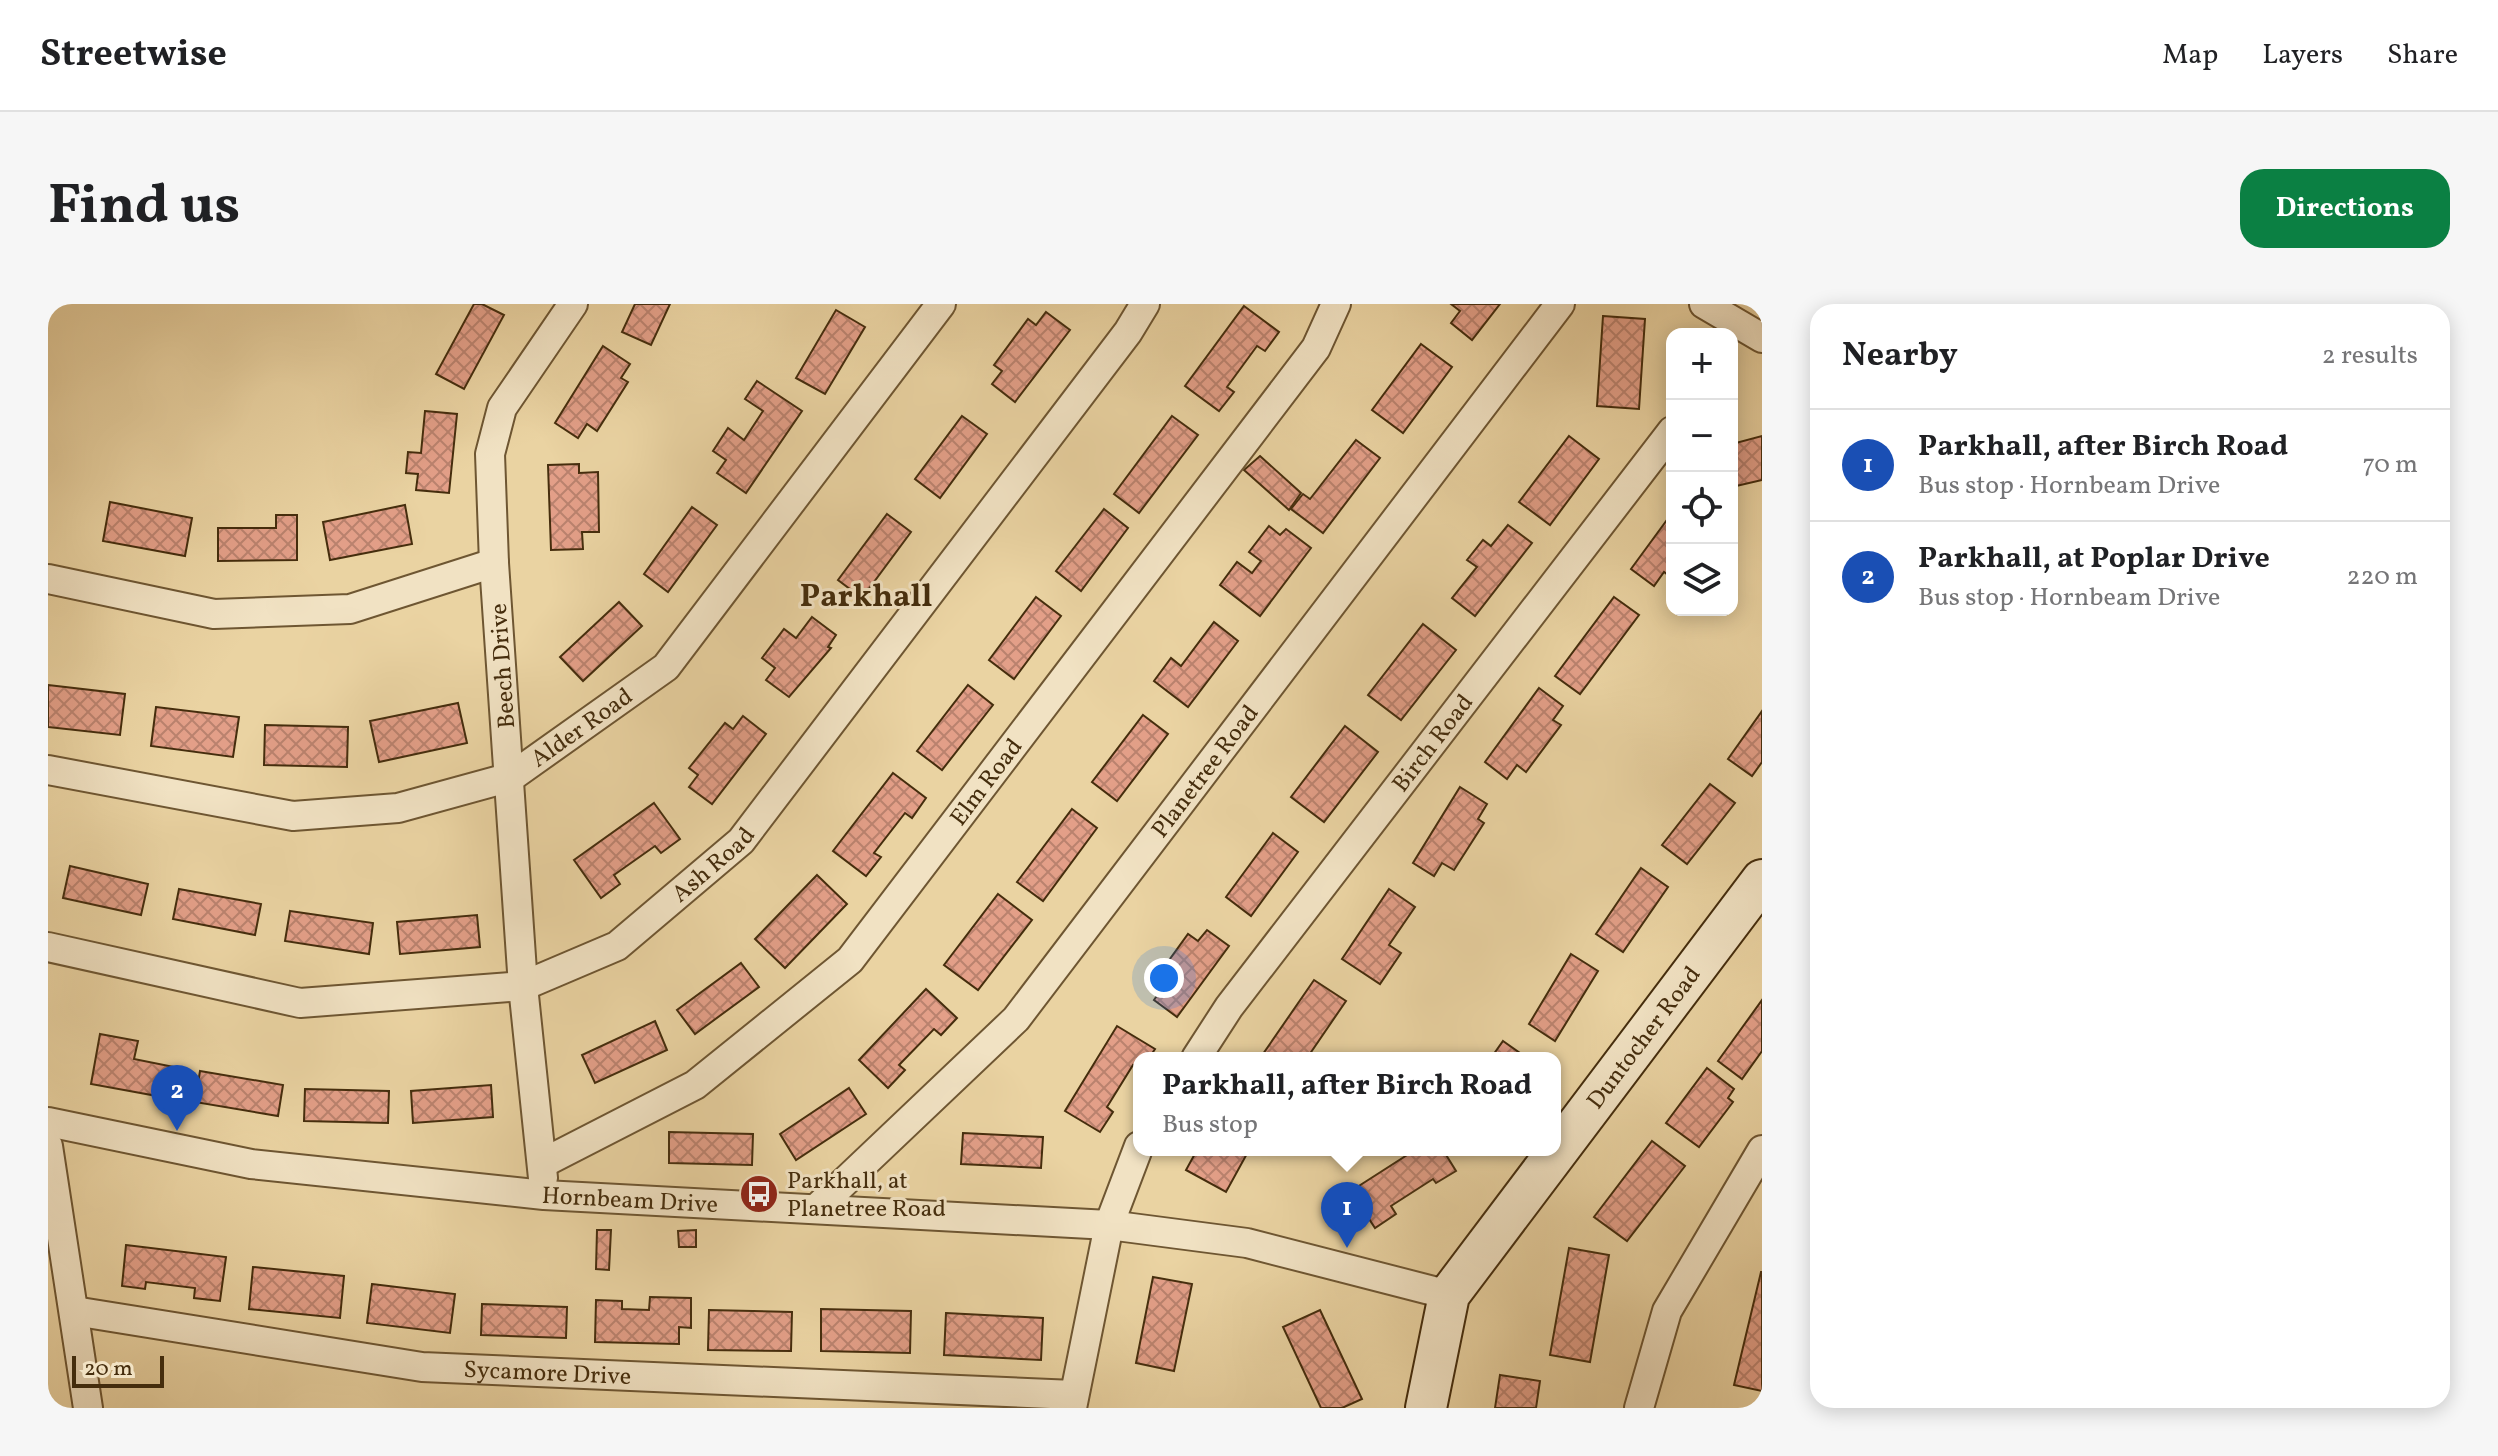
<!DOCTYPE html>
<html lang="en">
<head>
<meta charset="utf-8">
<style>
  body { margin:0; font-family:Vollkorn,serif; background:#f6f6f6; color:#202124 }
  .controls { position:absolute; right:24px; top:24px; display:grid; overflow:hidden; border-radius:16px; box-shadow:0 4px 20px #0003 }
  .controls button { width:72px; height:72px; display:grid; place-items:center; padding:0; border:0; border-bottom:2px solid #e0e0e0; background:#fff; color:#202124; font:40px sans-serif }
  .scale { position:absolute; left:24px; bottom:20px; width:92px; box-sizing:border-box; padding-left:8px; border:4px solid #452d0d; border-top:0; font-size:22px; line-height:28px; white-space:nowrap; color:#452d0d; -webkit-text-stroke:6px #f1e2c3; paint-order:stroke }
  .you { position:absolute; left:1116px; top:674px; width:28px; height:28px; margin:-20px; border:6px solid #fff; border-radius:50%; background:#1a73e8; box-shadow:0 0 0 12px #1a73e833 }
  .badge { display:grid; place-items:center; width:52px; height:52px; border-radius:50%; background:#0b8043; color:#fff; font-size:26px; font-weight:700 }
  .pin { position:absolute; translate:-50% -66px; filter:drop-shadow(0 2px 4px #0008) }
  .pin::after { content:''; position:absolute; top:42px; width:28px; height:24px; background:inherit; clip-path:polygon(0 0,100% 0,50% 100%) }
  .popup { position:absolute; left:1085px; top:748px; width:428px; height:104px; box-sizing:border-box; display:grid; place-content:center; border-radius:16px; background:#fff; filter:drop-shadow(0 2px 6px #0005); font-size:26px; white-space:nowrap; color:#757577 }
  .popup b { font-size:30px; color:#202124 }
  .popup::after { content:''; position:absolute; left:50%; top:100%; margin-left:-16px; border:16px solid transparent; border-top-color:#fff }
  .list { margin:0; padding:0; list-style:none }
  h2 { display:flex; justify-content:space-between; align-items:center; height:104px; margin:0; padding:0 32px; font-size:34px }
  h2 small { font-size:26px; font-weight:400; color:#757577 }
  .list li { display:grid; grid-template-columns:52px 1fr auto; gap:24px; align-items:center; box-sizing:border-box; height:112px; padding:0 32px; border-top:2px solid #e0e0e0 }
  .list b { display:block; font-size:30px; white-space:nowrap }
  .list p { margin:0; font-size:26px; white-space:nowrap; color:#757577 }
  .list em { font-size:26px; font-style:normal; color:#757577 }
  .icon { flex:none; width:44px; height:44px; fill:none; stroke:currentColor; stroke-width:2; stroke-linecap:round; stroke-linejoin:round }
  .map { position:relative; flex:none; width:1714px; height:1104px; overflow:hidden; border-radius:24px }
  header { display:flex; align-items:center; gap:48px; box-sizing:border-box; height:112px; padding:0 40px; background:#fff; border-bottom:2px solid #e0e0e0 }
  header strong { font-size:38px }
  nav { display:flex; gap:44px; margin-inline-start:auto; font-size:28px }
  .intro { display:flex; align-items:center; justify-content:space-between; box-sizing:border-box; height:192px; padding:0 48px }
  h1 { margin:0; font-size:56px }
  .button { padding:20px 36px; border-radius:24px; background:#0b8043; color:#fff; font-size:28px; font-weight:700 }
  main { display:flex; gap:48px; padding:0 48px }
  aside { flex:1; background:#fff; border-radius:24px; box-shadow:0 4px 20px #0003 }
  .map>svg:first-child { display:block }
  .building { fill:url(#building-cross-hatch); stroke:#452d0d; stroke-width:2 }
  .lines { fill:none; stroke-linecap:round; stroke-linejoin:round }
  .street-casing { stroke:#6e5632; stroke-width:32 }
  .secondary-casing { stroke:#452d0d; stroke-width:44 }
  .street { stroke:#f1e2c3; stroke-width:28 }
  .secondary { stroke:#f1e2c3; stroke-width:40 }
  .labels { text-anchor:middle; stroke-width:6; stroke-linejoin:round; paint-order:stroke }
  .street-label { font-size:24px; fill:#452d0d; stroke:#f1e2c3 }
  .poi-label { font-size:24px; fill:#452d0d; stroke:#f1e2c3; text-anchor:start }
  .district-label { font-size:32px; font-weight:bold; fill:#452d0d; stroke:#f1e2c3 }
</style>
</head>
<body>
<header>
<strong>Streetwise</strong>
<nav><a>Map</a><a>Layers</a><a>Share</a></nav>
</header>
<div class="intro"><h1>Find us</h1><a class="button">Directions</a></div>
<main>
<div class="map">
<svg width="1714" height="1104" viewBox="0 0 1714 1104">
  <defs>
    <pattern id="building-cross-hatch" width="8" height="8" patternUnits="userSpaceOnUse" patternTransform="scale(2)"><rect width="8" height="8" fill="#e39f88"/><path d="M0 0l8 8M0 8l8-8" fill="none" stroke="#ba826e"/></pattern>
  </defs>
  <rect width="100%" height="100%" fill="#ead3a2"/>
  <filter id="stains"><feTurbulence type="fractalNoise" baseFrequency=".0025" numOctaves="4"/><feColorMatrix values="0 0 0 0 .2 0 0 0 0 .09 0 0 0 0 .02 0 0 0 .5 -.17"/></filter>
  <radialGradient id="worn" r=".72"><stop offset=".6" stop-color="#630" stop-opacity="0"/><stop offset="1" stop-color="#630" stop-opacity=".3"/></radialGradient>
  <!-- building -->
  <g class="building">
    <path d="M426,0h8l22,11 -40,74 -28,-15z"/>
    <path d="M587,0h35l-19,41 -29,-13z"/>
    <path d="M1403,0h49l-28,36 -21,-17 9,-12z"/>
    <path d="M1196,2l35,26 -14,19 -8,-5 -30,41 7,5 -15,19 -34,-25z"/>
    <path d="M788,6l29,17 -40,67 -29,-16z"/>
    <path d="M998,8l24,18 -55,72 -23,-18 10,-13 -8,-6 34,-46 8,6z"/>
    <path d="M1555,12l42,3 -6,90 -42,-3z"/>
    <path d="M1373,40l31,23 -49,66 -31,-23z"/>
    <path d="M555,42l27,18 -9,14 7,4 -31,49 -10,-7 -9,14 -23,-15z"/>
    <path d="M709,77l45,30 -56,82 -29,-20 9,-13 -13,-9 15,-23 16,12 19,-29 -18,-12z"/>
    <path d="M377,107l32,3 -8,79 -33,-3 2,-16 -12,-1 2,-21 13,1z"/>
    <path d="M914,112l25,18 -47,64 -25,-19z"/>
    <path d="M1124,112l26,19 -59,78 -25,-19z"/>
    <path d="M1521,132l30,23 -49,66 -31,-23z"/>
    <path d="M1714,132v44l-30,7v-43z"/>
    <path d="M1308,136l24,18 -57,75 -32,-24 12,-15 7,5z"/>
    <path d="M1212,152l41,37 -12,17 -45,-40z"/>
    <path d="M531,160v9l19,-1 1,60h-17l1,17 -32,1 -3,-85z"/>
    <path d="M62,198l82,16 -7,38 -82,-15z"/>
    <path d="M357,201l7,39 -82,16 -7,-38z"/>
    <path d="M644,203l25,18 -49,67 -24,-18z"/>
    <path d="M1056,205l24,19 -47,63 -25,-20z"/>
    <path d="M1624,209v65l-8,-6 -10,14 -23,-17z"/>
    <path d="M839,210l24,18 -49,66 -24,-18z"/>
    <path d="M228,211h21v45l-79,1v-33h58z"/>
    <path d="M1460,221l24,18 -57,73 -23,-18 25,-31 -10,-7 16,-20 8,6z"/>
    <path d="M1221,222l11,9 6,-6 25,19 -51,68 -40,-31 17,-23 15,11 9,-12 -12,-9z"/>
    <path d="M988,293l25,19 -47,63 -25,-19z"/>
    <path d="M1566,293l25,18 -59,79 -25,-18z"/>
    <path d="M571,298l23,24 -59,55 -23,-24z"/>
    <path d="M764,313l24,18 -8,12 3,1 -42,49 -23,-17 9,-12 -13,-10 22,-29 12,9z"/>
    <path d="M1166,318l24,19 -50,66 -34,-26 17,-23 10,8z"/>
    <path d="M1375,320l33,26 -55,70 -33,-25z"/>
    <path d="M0,381l77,9 -5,41 -72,-8z"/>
    <path d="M920,381l25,20 -51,65 -25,-19z"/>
    <path d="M1491,384l24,18 -10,14 8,5 -35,47 -9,-7 -10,14 -22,-17z"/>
    <path d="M410,399l9,40 -88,19 -9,-41z"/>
    <path d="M108,403l83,10 -6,40 -82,-11z"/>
    <path d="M1714,407v51l-10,14 -24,-17z"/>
    <path d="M1095,411l25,19 -51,67 -25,-19z"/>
    <path d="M695,412l23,18 -54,70 -23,-17 9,-12 -9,-7 36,-45 8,6z"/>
    <path d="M217,421l83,2 -1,40 -83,-2z"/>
    <path d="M1297,422l33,26 -54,70 -33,-25z"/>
    <path d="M845,469l33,25 -14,20 -7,-5 -31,40 7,4 -15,19 -33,-25z"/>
    <path d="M1662,480l25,19 -48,61 -25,-19z"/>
    <path d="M1412,483l27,17 -9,15 6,4 -30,47 -12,-7 -8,13 -21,-13z"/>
    <path d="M606,499l26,36 -19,14 -6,-7 -41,29 6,9 -19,14 -27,-38z"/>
    <path d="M1024,505l25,19 -54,73 -26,-19z"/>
    <path d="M1225,529l25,19 -47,64 -25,-19z"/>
    <path d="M22,562l78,18 -7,31 -78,-17z"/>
    <path d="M1593,564l27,19 -45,65 -27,-18z"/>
    <path d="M769,571l30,29 -62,64 -30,-29z"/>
    <path d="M131,585l82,15 -6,31 -82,-16z"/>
    <path d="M1341,585l26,18 -26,38 12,8 -21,31 -38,-25z"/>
    <path d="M950,590l34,26 -54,70 -34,-25z"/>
    <path d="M242,607l83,12 -4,31 -84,-13z"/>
    <path d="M429,611l3,32 -80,7 -3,-32z"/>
    <path d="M1159,626l22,16 -52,71 -23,-17 9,-13 -9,-6 34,-47 10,7z"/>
    <path d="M1523,650l27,17 -43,70 -26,-17z"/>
    <path d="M693,659l18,24 -64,47 -18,-24z"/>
    <path d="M1266,676l32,21 -39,57h-37l-7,-4z"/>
    <path d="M878,685l31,29 -16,17 -7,-6 -35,36 6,5 -17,18 -29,-28z"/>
    <path d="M1714,696v51l-20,28 -24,-18z"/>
    <path d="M607,717l12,29 -72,33 -13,-28z"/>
    <path d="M1069,722l38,23 -6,9h-10v11l-6,-4 -26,42 6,5 -13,20 -35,-21z"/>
    <path d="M52,730l38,7 -4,18 40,8 -6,31 -77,-14z"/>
    <path d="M1455,737l24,17h-36z"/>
    <path d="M1659,764l27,21 -6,9 5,4 -34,45 -33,-24z"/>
    <path d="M152,767l83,14 -5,31 -83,-14z"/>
    <path d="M443,781l2,32 -80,6 -2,-32z"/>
    <path d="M801,784l17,26 -70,46 -16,-26z"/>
    <path d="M257,785l84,2 -1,32 -84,-2z"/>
    <path d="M621,828l84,2 -1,31 -83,-2z"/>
    <path d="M915,829l80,4 -2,31 -80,-4z"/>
    <path d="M1604,837l33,25 -58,75 -33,-24z"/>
    <path d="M1149,846l11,4 2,-4h39l-23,42 -40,-22z"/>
    <path d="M1367,846h28l13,21 -20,12 -3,-4 -42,27 5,8 -21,14 -24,-37z"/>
    <path d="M549,926h14l-2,40 -13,-1z"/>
    <path d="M648,926v17h-17l-1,-16z"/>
    <path d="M78,941l100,12 -6,44 -26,-3 1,-10 -49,-6 -1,7 -23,-3z"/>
    <path d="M1521,944l40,7 -19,107 -40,-7z"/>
    <path d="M205,963l91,9 -4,42 -91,-9z"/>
    <path d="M1713,968h1v119l-28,-6z"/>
    <path d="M1105,973l39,7 -18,87 -38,-8z"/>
    <path d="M324,980l83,10 -5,39 -83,-10z"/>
    <path d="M602,993l41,1v30l-12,-1v17l-84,-2 1,-42 26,1v8l27,1z"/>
    <path d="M434,1000l85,3 -1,31 -85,-3z"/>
    <path d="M773,1005l90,2 -1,42 -89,-2z"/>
    <path d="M661,1006l83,2 -1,39 -83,-1z"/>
    <path d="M1272,1006l42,89 -20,9h-21l-38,-81z"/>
    <path d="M898,1009l97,5 -2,42 -97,-5z"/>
    <path d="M1452,1071l40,6 -4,27h-41z"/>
  </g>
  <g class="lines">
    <defs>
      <g id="street">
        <path d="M1656,0l58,34"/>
        <path d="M0,275l166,35 136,-5 144,-46"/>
        <path id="s1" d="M0,466l245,46 105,-8 113,-31 155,-110 275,-363"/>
        <path id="s2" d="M0,643l252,56 223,-17 94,-40 124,-105 387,-509 17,-28"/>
        <path id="s3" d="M1148,754l33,-51 443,-576"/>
        <path id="s4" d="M0,818l203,42 293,31 565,30 138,18 202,52"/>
        <path d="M0,842l40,262"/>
        <path id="s5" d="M495,859l152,-78 155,-125 466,-612 20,-44"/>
        <path d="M495,874l-20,-192 -29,-423 -4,-109 12,-46 71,-104"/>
        <path id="s6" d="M769,904l199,-189 544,-715"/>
        <path id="s7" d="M26,1007l348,56 652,28"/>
        <path d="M1024,1104l37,-183 30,-79"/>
        <path d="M1591,1104l28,-97 95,-161"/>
      </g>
      <g id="secondary">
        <path id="s8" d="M1378,1104l23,-113 313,-415"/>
      </g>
    </defs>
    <!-- street casing -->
    <use href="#street" class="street-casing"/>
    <!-- secondary casing -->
    <use href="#secondary" class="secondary-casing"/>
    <!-- street -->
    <use href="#street" class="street"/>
    <!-- secondary -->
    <use href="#secondary" class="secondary"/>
  </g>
  <!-- icons -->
  <defs>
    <symbol id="bus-disc" viewBox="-11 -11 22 22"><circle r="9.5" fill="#8f2418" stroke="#f1e2c3"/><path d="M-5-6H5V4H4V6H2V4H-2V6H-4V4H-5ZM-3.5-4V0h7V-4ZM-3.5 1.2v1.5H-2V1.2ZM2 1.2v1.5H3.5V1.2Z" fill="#fff"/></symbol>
  </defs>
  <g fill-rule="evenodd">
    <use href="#bus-disc" x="689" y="868" width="44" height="44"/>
  </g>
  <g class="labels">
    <!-- street labels -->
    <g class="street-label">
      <text transform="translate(454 362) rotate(-94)" y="8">Beech Drive</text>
      <text dy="8" stroke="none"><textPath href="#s1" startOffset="558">Alder Road</textPath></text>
      <text dy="8" stroke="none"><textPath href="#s3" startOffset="394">Birch Road</textPath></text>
      <text dy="8" stroke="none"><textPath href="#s6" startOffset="586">Planetree Road</textPath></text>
      <text dy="8" stroke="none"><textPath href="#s5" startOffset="594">Elm Road</textPath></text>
      <text dy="8" stroke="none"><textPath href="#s2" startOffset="710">Ash Road</textPath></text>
      <text dy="8" stroke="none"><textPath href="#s8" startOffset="438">Duntocher Road</textPath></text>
      <text dy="8" stroke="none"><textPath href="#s4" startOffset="588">Hornbeam Drive</textPath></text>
      <text dy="8" stroke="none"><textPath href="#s7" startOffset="478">Sycamore Drive</textPath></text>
    </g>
    <!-- poi labels -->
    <g class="poi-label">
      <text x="739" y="884">Parkhall, at<tspan x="739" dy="28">Planetree Road</tspan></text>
    </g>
    <!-- district labels -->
    <g class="district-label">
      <text x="818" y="302">Parkhall</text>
    </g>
  </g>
  <rect width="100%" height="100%" filter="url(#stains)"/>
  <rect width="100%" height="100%" fill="url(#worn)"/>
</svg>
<div class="controls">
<button>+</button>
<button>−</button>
<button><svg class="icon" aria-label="locate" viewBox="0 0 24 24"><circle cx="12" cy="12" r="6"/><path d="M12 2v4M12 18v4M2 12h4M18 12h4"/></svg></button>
<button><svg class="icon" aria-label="layers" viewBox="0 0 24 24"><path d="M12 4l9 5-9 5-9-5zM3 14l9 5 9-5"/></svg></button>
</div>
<div class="scale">20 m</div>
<div class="you"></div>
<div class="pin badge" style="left:1299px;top:944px;background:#1a4fb4">1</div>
<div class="popup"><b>Parkhall, after Birch Road</b>Bus stop</div>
<div class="pin badge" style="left:129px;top:827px;background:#1a4fb4">2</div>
</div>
<aside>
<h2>Nearby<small>2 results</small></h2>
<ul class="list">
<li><span class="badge" style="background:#1a4fb4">1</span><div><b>Parkhall, after Birch Road</b><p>Bus stop · Hornbeam Drive</p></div><em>70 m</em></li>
<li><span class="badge" style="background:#1a4fb4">2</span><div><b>Parkhall, at Poplar Drive</b><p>Bus stop · Hornbeam Drive</p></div><em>220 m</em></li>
</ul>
</aside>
</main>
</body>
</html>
